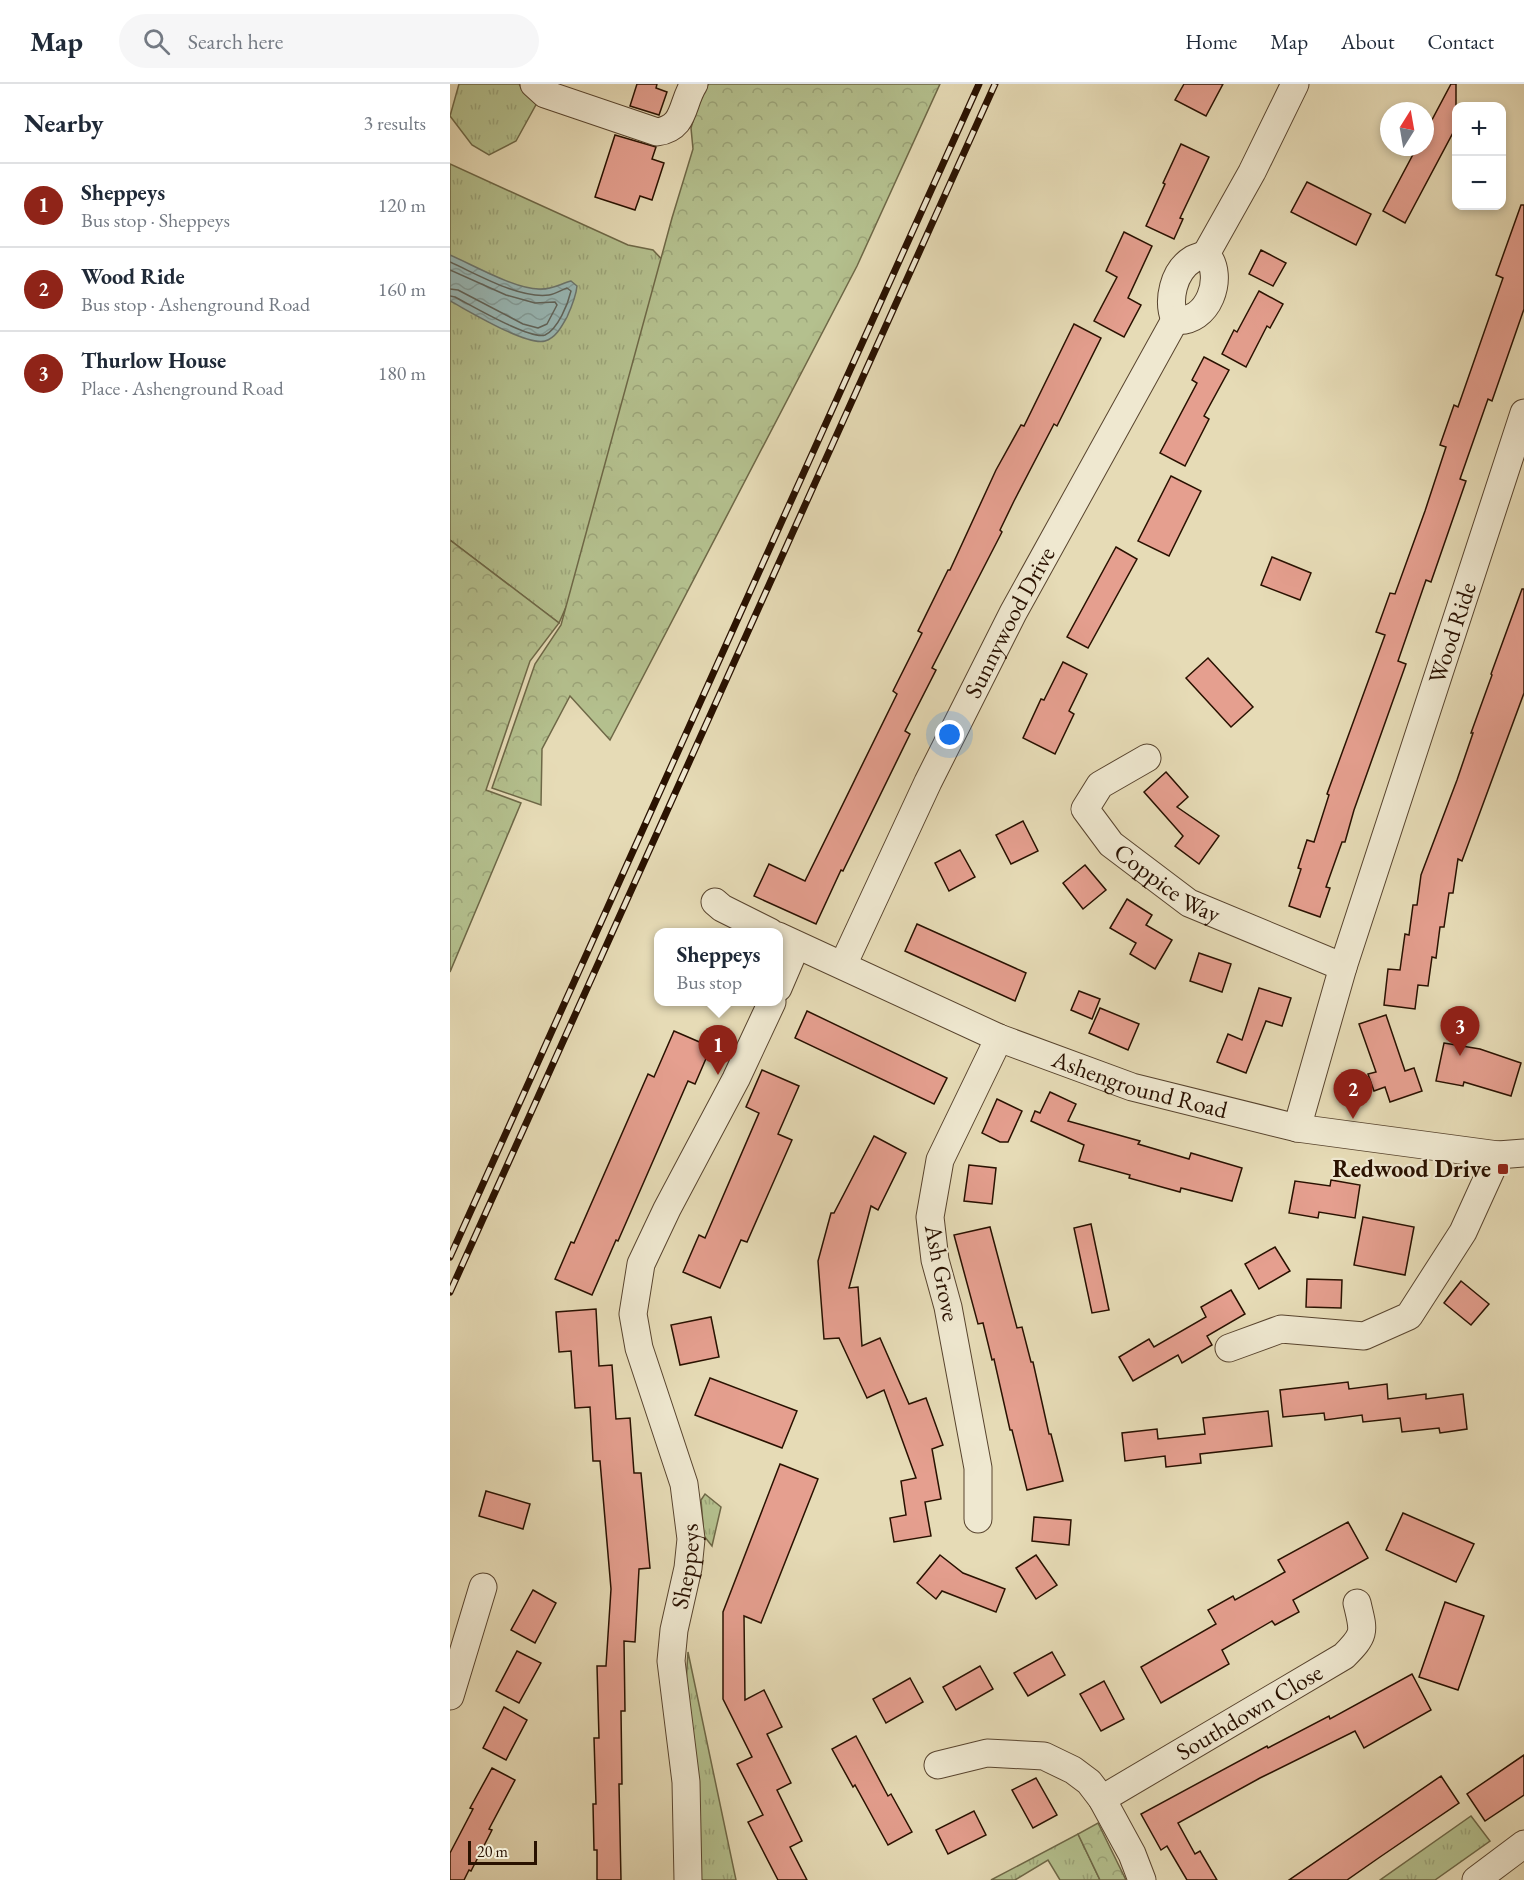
<!DOCTYPE html>
<html lang="en">
<head>
<meta charset="utf-8">
<style>
  body { margin:0; font-family:"EB Garamond",serif; background:#f6f6f7; color:#1f2937 }
  .controls { position:absolute; right:18px; top:18px; display:grid; overflow:hidden; border-radius:12px; box-shadow:0 3px 9px #0003 }
  .controls button { width:54px; height:54px; display:grid; place-items:center; padding:0; border:0; border-bottom:2px solid #e0e1e3; background:#fff; color:#1f2937; font:30px sans-serif }
  .compass { position:absolute; left:930px; top:18px; width:54px; height:54px; border-radius:50%; background:#fff; box-shadow:0 3px 9px #0003; rotate:11deg }
  .scale { position:absolute; left:18px; bottom:15px; width:69px; box-sizing:border-box; padding-left:6px; border:3px solid #291100; border-top:0; font-size:16px; line-height:21px; white-space:nowrap; color:#291100; -webkit-text-stroke:4px #efe8d0; paint-order:stroke }
  .you { position:absolute; left:500px; top:651px; width:21px; height:21px; margin:-15px; border:4px solid #fff; border-radius:50%; background:#1a73e8; box-shadow:0 0 0 9px #1a73e833 }
  .badge { display:grid; place-items:center; width:39px; height:39px; border-radius:50%; background:#8f2418; color:#fff; font-size:20px; font-weight:700 }
  .pin { position:absolute; translate:-50% -50px; filter:drop-shadow(0 2px 3px #0008) }
  .pin::after { content:''; position:absolute; top:32px; width:21px; height:18px; background:inherit; clip-path:polygon(0 0,100% 0,50% 100%) }
  .popup { position:absolute; left:204px; top:844px; width:129px; height:78px; box-sizing:border-box; display:grid; place-content:center; border-radius:12px; background:#fff; filter:drop-shadow(0 2px 4px #0005); font-size:20px; white-space:nowrap; color:#747a83 }
  .popup b { font-size:22px; color:#1f2937 }
  .popup::after { content:''; position:absolute; left:50%; top:100%; margin-left:-12px; border:12px solid transparent; border-top-color:#fff }
  .list { margin:0; padding:0; list-style:none }
  h2 { display:flex; justify-content:space-between; align-items:center; height:78px; margin:0; padding:0 24px; font-size:26px }
  h2 small { font-size:20px; font-weight:400; color:#747a83 }
  .list li { display:grid; grid-template-columns:39px 1fr auto; gap:18px; align-items:center; box-sizing:border-box; height:84px; padding:0 24px; border-top:2px solid #e0e1e3 }
  .list b { display:block; font-size:22px; white-space:nowrap }
  .list p { margin:0; font-size:20px; white-space:nowrap; color:#747a83 }
  .list em { font-size:20px; font-style:normal; color:#747a83 }
  .icon { flex:none; width:33px; height:33px; fill:none; stroke:currentColor; stroke-width:2; stroke-linecap:round; stroke-linejoin:round }
  .map { position:relative; flex:none; width:1074px; height:1796px; overflow:hidden }
  header { display:flex; align-items:center; gap:36px; box-sizing:border-box; height:84px; padding:0 30px; background:#fff; border-bottom:2px solid #e0e1e3 }
  header strong { font-size:28px }
  nav { display:flex; gap:33px; margin-inline-start:auto; font-size:21px }
  .search { width:420px; height:54px; background:#f6f6f7; display:flex; align-items:center; gap:15px; box-sizing:border-box; padding:0 21px; border-radius:33px; color:#747a83; font-size:22px }
  main { display:flex }
  aside { flex:1; background:#fff }
  .map>svg:first-child { display:block }
  .grass { fill:url(#grass-tufts); stroke:#6e6847; stroke-width:1.5 }
  .forest { fill:url(#forest-crowns); stroke:#6e6847; stroke-width:1.5 }
  .water { fill:url(#water-waves); stroke:#6c766e; stroke-width:1.5 }
  .lines { fill:none; stroke-linecap:round; stroke-linejoin:round }
  .shore { stroke:#61655c; stroke-width:1.5 }
  .building { fill:#e59f8f; stroke:#291100; stroke-width:1.5 }
  .street-casing { stroke:#58442e; stroke-width:29 }
  .street { stroke:#efe8d0; stroke-width:27 }
  .rail-casing { stroke:#291100; stroke-width:7 }
  .rail { stroke:#efe8d0; stroke-width:4.5; stroke-dasharray:14; stroke-linecap:butt }
  .poi-dot { fill:#8f2418; stroke:#efe8d0; stroke-width:2 }
  .labels { text-anchor:middle; stroke-width:4.5; stroke-linejoin:round; paint-order:stroke }
  .street-label { font-size:24px; fill:#291100; stroke:#efe8d0 }
  .poi-label { font-size:24px; font-weight:bold; fill:#291100; stroke:#efe8d0; text-anchor:end }
</style>
</head>
<body>
<header>
<strong>Map</strong>
<div class="search"><svg class="icon" aria-label="search" viewBox="0 0 24 24"><circle cx="10" cy="10" r="6"/><path d="M15 15l6 6"/></svg>Search here</div>
<nav><a>Home</a><a>Map</a><a>About</a><a>Contact</a></nav>
</header>
<main>
<aside>
<h2>Nearby<small>3 results</small></h2>
<ul class="list">
<li><span class="badge">1</span><div><b>Sheppeys</b><p>Bus stop · Sheppeys</p></div><em>120 m</em></li>
<li><span class="badge">2</span><div><b>Wood Ride</b><p>Bus stop · Ashenground Road</p></div><em>160 m</em></li>
<li><span class="badge">3</span><div><b>Thurlow House</b><p>Place · Ashenground Road</p></div><em>180 m</em></li>
</ul>
</aside>
<div class="map">
<svg width="1074" height="1796" viewBox="0 0 1074 1796">
  <defs>
    <pattern id="grass-tufts" width="24" height="20" patternUnits="userSpaceOnUse" patternTransform="scale(1.5)"><rect width="24" height="20" fill="#b4c08e"/><path d="M3 7l-1-3M5 7V3M7 7l1-3M15 17l-1-3M17 17v-4M19 17l1-3" fill="none" stroke="#9ba479"/></pattern>
    <pattern id="forest-crowns" width="20" height="18" patternUnits="userSpaceOnUse" patternTransform="scale(1.5)"><rect width="20" height="18" fill="#b4c08e"/><path d="M2 6a3 3 0 1 1 6 0M12 15a3 3 0 1 1 6 0" fill="none" stroke="#9ba479"/></pattern>
    <pattern id="water-waves" width="16" height="10" patternUnits="userSpaceOnUse" patternTransform="scale(1.5)"><rect width="16" height="10" fill="#99b9b7"/><path d="M0 5q4-4 8 0t8 0" fill="none" stroke="#849e9c"/></pattern>
  </defs>
  <rect width="100%" height="100%" fill="#e6dbb6"/>
  <filter id="stains"><feTurbulence type="fractalNoise" baseFrequency=".00333" numOctaves="4"/><feColorMatrix values="0 0 0 0 .2 0 0 0 0 .09 0 0 0 0 .02 0 0 0 .5 -.17"/></filter>
  <radialGradient id="worn" r=".72"><stop offset=".6" stop-color="#630" stop-opacity="0"/><stop offset="1" stop-color="#630" stop-opacity=".3"/></radialGradient>
  <!-- grass -->
  <g class="grass">
    <path d="M9,0h60l4,7 15,10 -22,40 -27,14 -17,-10 -22,-29z"/>
    <path d="M0,80l178,81 25,5 18,19 -88,299 -24,55 -109,-83z"/>
    <path d="M255,1410l16,13 -9,39 -8,-10 -3,-36z"/>
    <path d="M238,1568l48,228h-38l-12,-197z"/>
    <path d="M1021,1732l19,25 -55,39h-55z"/>
    <path d="M628,1750l22,46h-40l-12,-20 -33,20h-24z"/>
  </g>
  <!-- forest -->
  <g class="forest">
    <path d="M259,0h231l-83,182 -247,474 -40,-44 -28,53 -1,56 -49,-17 43,-124 26,-39 111,-407 21,-69 -2,-21 11,-38z"/>
    <path d="M0,456l109,83 -29,38 -44,129 35,13 -71,169z"/>
    <path d="M648,1739l28,57h-26l-22,-46z"/>
  </g>
  <!-- water -->
  <path class="water" d="M0,171c23,10 65,34 89,34 12,1 21,-5 32,-8l6,5c-1,11 -5,20 -10,31 -5,9 -11,21 -22,24 -19,5 -76,-30 -95,-40z"/>
  <g class="lines">
    <!-- shore -->
    <g class="shore">
      <path d="M0,178c27,12 69,37 99,33 7,-1 12,-5 18,-7l4,3c-3,13 -13,38 -26,44 -15,5 -74,-30 -90,-38l-5,-1"/>
      <path d="M0,186l56,25 29,8 20,-1 2,3 -10,19 -9,4 -15,-4 -65,-34 -8,-1"/>
    </g>
  </g>
  <!-- building -->
  <g class="building">
    <path d="M187,0h20l-1,4 11,4 -8,23 -29,-9z"/>
    <path d="M734,0h39l-17,32 -31,-16z"/>
    <path d="M1001,0h5v43l-51,96 -22,-12 34,-64h8v-14z"/>
    <path d="M165,51l41,12 -4,12 12,4 -12,37 -12,-4 -5,14 -40,-13z"/>
    <path d="M731,60l28,13 -29,61 3,1 -9,20 -28,-13 19,-42 -2,-1z"/>
    <path d="M857,98l64,32 -15,31 -65,-33z"/>
    <path d="M1071,121h3v104l-32,92 -4,-2 -28,80 6,2 -35,101 -5,-2 -28,81 8,3 -52,146 -9,32h-3l-16,45 4,1 -10,29 -31,-11 12,-37 -3,-1 9,-28 7,2 15,-47 -2,-1 58,-159 -9,-3 14,-39 5,1 30,-83 21,-64 -6,-2 14,-40 4,2 45,-129 -7,-3z"/>
    <path d="M674,148l28,14 -24,52 13,7 -17,32 -30,-16 23,-44 -11,-6z"/>
    <path d="M811,166l25,13 -13,23 -24,-12z"/>
    <path d="M809,207l24,13 -13,24 -3,-2 -21,41 -24,-13 12,-24 3,2z"/>
    <path d="M624,240l27,14 -44,88 -3,-2 -40,77 -14,29 2,2 -70,136 4,2 -31,61 5,3 -67,137 -2,-1 -25,54 -62,-28 15,-32 36,17 92,-187 -4,-3 29,-58 -4,-2 30,-61h2l46,-100 25,-45 3,1z"/>
    <path d="M754,273l25,13 -25,46 5,3 -24,47 -25,-13 37,-70 -5,-3z"/>
    <path d="M721,392l30,15 -32,65 -31,-15z"/>
    <path d="M666,463l21,12 -49,89 -21,-11z"/>
    <path d="M822,473l39,16 -11,27 -39,-15z"/>
    <path d="M1072,505h2v104l-62,168 -4,-2 -5,34h-4l-5,34h-4l-4,31 -4,-1 -4,29 -10,-1 -3,24 -31,-4 4,-36 12,1 5,-36 4,1 4,-30h4l4,-30 36,-95 16,-47h-2l21,-58 -1,-1z"/>
    <path d="M758,574l45,49 -22,20 -45,-49z"/>
    <path d="M613,578l24,12 -18,37 5,3 -19,40 -32,-16 18,-39 3,1z"/>
    <path d="M716,688l22,25 -11,10 42,29 -20,28 -24,-18 8,-10 -39,-44z"/>
    <path d="M573,737l15,30 -27,13 -15,-29z"/>
    <path d="M510,766l15,27 -26,14 -14,-28z"/>
    <path d="M635,781l21,25 -23,19 -20,-26z"/>
    <path d="M677,815l25,16 -6,10 26,15 -17,29 -25,-15 6,-11 -26,-15z"/>
    <path d="M467,840l109,49 -11,28 -110,-50z"/>
    <path d="M749,869l32,11 -9,28 -32,-11z"/>
    <path d="M809,904l32,10 -9,28 -16,-5 -20,52 -29,-11 11,-28 14,6z"/>
    <path d="M629,907l21,8 -8,20 -21,-9z"/>
    <path d="M650,924l39,16 -11,26 -39,-17z"/>
    <path d="M357,927l140,67 -13,26 -139,-66z"/>
    <path d="M936,931l19,56 9,-3 8,23 -32,11 -5,-15 -11,4 -6,-17 8,-2 -17,-48z"/>
    <path d="M224,947l37,16 -16,37 -7,-3 -70,160 -2,-1 -24,55 -37,-16 16,-37 3,1 74,-169 6,3z"/>
    <path d="M994,959l36,6 41,14 -10,33 -47,-14 -1,4 -27,-5z"/>
    <path d="M312,986l37,16 -21,48 14,6 -45,102 -6,-2 -21,48 -37,-16 16,-37 6,3 54,-125 -13,-6z"/>
    <path d="M600,1008l26,12 -8,17 72,20 -2,3 51,15 2,-6 51,15 -10,33 -51,-13 -1,4 -51,-14 1,-3 -51,-14 5,-16 -53,-24 4,-10 5,2z"/>
    <path d="M547,1015l25,12 -14,31h-8l-18,-9z"/>
    <path d="M424,1052l32,17 -28,57 -7,-4 -22,82 9,-1 4,59 18,-8 29,66 17,-6 17,47 -11,4 9,50 -16,3 6,34 -37,6 -4,-24 16,-3 -5,-34 15,-3 -32,-88 -17,8 -28,-60 -15,1 -6,-78 13,-48h3z"/>
    <path d="M519,1081l27,3 -4,36 -28,-3z"/>
    <path d="M881,1096l29,5 -5,33 -36,-6 -1,6 -29,-5 6,-32 35,5z"/>
    <path d="M913,1133l51,10 -9,48 -51,-10z"/>
    <path d="M641,1140l18,86 -17,3 -18,-85z"/>
    <path d="M540,1143l27,101 5,-1 9,35h2l16,72h2l12,47 -36,9 -15,-60h-2l-16,-71 -2,1 -9,-37 -5,1 -24,-89z"/>
    <path d="M825,1163l15,24 -31,18 -14,-25z"/>
    <path d="M857,1195l35,1 -1,28 -35,-1z"/>
    <path d="M1011,1197l28,23 -18,21 -27,-22z"/>
    <path d="M781,1206l14,24 -38,22 5,9 -30,18 -4,-8 -45,26 -14,-24 30,-18 5,8 52,-30 -5,-10z"/>
    <path d="M146,1225l3,57 13,-1 4,54 14,-1 4,55h7l9,95 -11,1 -4,73 -11,-1 1,70h-4l1,73h-3l2,96h-24v-30h-3l-1,-46h3l-2,-66h5l-2,-72h9l5,-77 -11,-128h-7l-3,-54 -15,1 -4,-57 -12,1 -3,-40z"/>
    <path d="M261,1233l8,40 -39,8 -9,-40z"/>
    <path d="M260,1294l87,33 -15,37 -87,-33z"/>
    <path d="M898,1298l1,7 38,-5 1,15 38,-5v5l37,-5 4,35 -27,4 -1,-5 -37,4 -2,-14 -37,4 -1,-7 -37,5 -1,-7 -41,4 -3,-27z"/>
    <path d="M818,1327l4,35 -72,8 1,9 -35,4 -1,-11 -40,5 -3,-28 35,-4 1,10 47,-5 -2,-16z"/>
    <path d="M330,1380l38,15 -57,144 -17,-7 1,84 19,-10 18,37 -15,7 24,49 -14,7 25,51 -12,6 17,33h-29l-30,-58 15,-7 -26,-51 15,-7 -29,-58v-87z"/>
    <path d="M36,1407l44,13 -7,25 -44,-13z"/>
    <path d="M953,1429l71,31 -18,38 -70,-32z"/>
    <path d="M584,1433l37,3 -2,25 -37,-4z"/>
    <path d="M898,1438l20,36 -75,42 6,12 -24,13 -3,-4 -50,29 7,14 -68,39 -20,-36 75,-43 -8,-14 25,-14 2,4 50,-28 -7,-12z"/>
    <path d="M490,1471l23,18 42,16 -9,23 -54,-21 -6,8 -19,-16z"/>
    <path d="M586,1471l21,30 -21,14 -20,-31z"/>
    <path d="M83,1506l23,13 -21,40 -24,-13z"/>
    <path d="M995,1518l39,14 -26,74 -39,-13z"/>
    <path d="M67,1567l24,12 -22,40 -23,-12z"/>
    <path d="M602,1568l13,23 -37,21 -14,-23z"/>
    <path d="M530,1582l13,23 -37,21 -13,-23z"/>
    <path d="M962,1590l19,36 -67,38 -9,-17 -95,47 -82,45 17,31 5,-3 17,29h-30l-20,-34 -6,4 -20,-36 126,-68 1,2 61,-32 1,3z"/>
    <path d="M460,1594l13,24 -37,21 -13,-24z"/>
    <path d="M654,1597l20,38 -23,12 -21,-37z"/>
    <path d="M54,1623l23,13 -21,40 -23,-12z"/>
    <path d="M406,1652l32,60 3,-2 21,38 -24,13 -33,-60 -2,2 -21,-38z"/>
    <path d="M1074,1671v40l-39,26 -18,-27z"/>
    <path d="M42,1684l23,12 -26,49 3,1 -21,41 -2,-1 -5,10h-14v-27l23,-44 -3,-1z"/>
    <path d="M991,1692l18,27 -79,54 -33,23h-58z"/>
    <path d="M586,1694l21,37 -24,13 -21,-38z"/>
    <path d="M524,1727l12,24 -38,19 -12,-24z"/>
  </g>
  <g class="lines">
    <defs>
      <g id="street">
        <path d="M84,0l11,10 112,38c29,-4 24,-28 37,-48"/>
        <path d="M756,170l46,-82 43,-88"/>
        <path d="M756,170c20,22 2,71 -31,66 -8,-19 -2,-49 18,-61 4,-2 9,-3 13,-5z"/>
        <path id="s1" d="M697,674l-47,27 -15,24 26,35 78,59 154,64"/>
        <path d="M265,818l7,6 48,24"/>
        <path id="s2" d="M328,852l221,102 133,49 165,41 201,27 26,-2"/>
        <path id="s3" d="M393,881l85,-183 85,-169 162,-293"/>
        <path d="M328,904l18,-42"/>
        <path id="s4" d="M847,1044l46,-161 181,-554"/>
        <path d="M779,1264l52,-19 83,7 45,-20 54,-84 35,-77"/>
        <path d="M528,1435v-51l-30,-161 -13,-47 -5,-43 10,-57 59,-122"/>
        <path d="M0,1612l33,-109"/>
        <path d="M488,1681l49,-12 57,3 29,14 16,12 13,17 30,55 10,26"/>
        <path id="s5" d="M652,1715l242,-143c22,-22 20,-24 13,-53"/>
        <path id="s6" d="M238,1796l-2,-98 -15,-121 3,-31 14,-62 3,-29 -7,-55 -45,-136 -6,-34 8,-50 26,-55 69,-130 36,-77"/>
        <path d="M1026,1796l48,-36"/>
      </g>
    </defs>
    <!-- street casing -->
    <use href="#street" class="street-casing"/>
    <!-- street -->
    <use href="#street" class="street"/>
    <defs>
      <g id="rail">
        <path d="M0,1173l529,-1173"/>
        <path d="M0,1208l545,-1208"/>
      </g>
    </defs>
    <!-- rail casing -->
    <use href="#rail" class="rail-casing"/>
    <!-- rail -->
    <use href="#rail" class="rail"/>
  </g>
  <!-- markers -->
  <rect class="poi-dot" x="1047" y="1079" width="12" height="12" rx="3"/>
  <g class="labels">
    <!-- street labels -->
    <g class="street-label">
      <text dy="8" stroke="none"><textPath href="#s3" startOffset="381">Sunnywood Drive</textPath></text>
      <text dy="8" stroke="none"><textPath href="#s4" startOffset="519">Wood Ride</textPath></text>
      <text dy="8" stroke="none"><textPath href="#s1" startOffset="195">Coppice Way</textPath></text>
      <text dy="8" stroke="none"><textPath href="#s2" startOffset="392">Ashenground Road</textPath></text>
      <text transform="translate(492 1189) rotate(79)" y="8">Ash Grove</text>
      <text dy="8" stroke="none"><textPath href="#s6" startOffset="316">Sheppeys</textPath></text>
      <text dy="8" stroke="none"><textPath href="#s5" startOffset="171">Southdown Close</textPath></text>
    </g>
    <!-- poi labels -->
    <g class="poi-label">
      <text x="1041" y="1093">Redwood Drive</text>
    </g>
  </g>
  <rect width="100%" height="100%" filter="url(#stains)"/>
  <rect width="100%" height="100%" fill="url(#worn)"/>
</svg>
<div class="controls">
<button>+</button>
<button>−</button>
</div>
<svg class="compass" viewBox="-18 -18 36 36"><path d="M0-13l5 13h-10z" fill="#e53935"/><path d="M0 13l5-13h-10z" fill="#747a83"/></svg>
<div class="scale">20 m</div>
<div class="you"></div>
<div class="pin badge" style="left:268px;top:991px">1</div>
<div class="popup"><b>Sheppeys</b>Bus stop</div>
<div class="pin badge" style="left:903px;top:1035px">2</div>
<div class="pin badge" style="left:1010px;top:972px">3</div>
</div>
</main>
</body>
</html>
